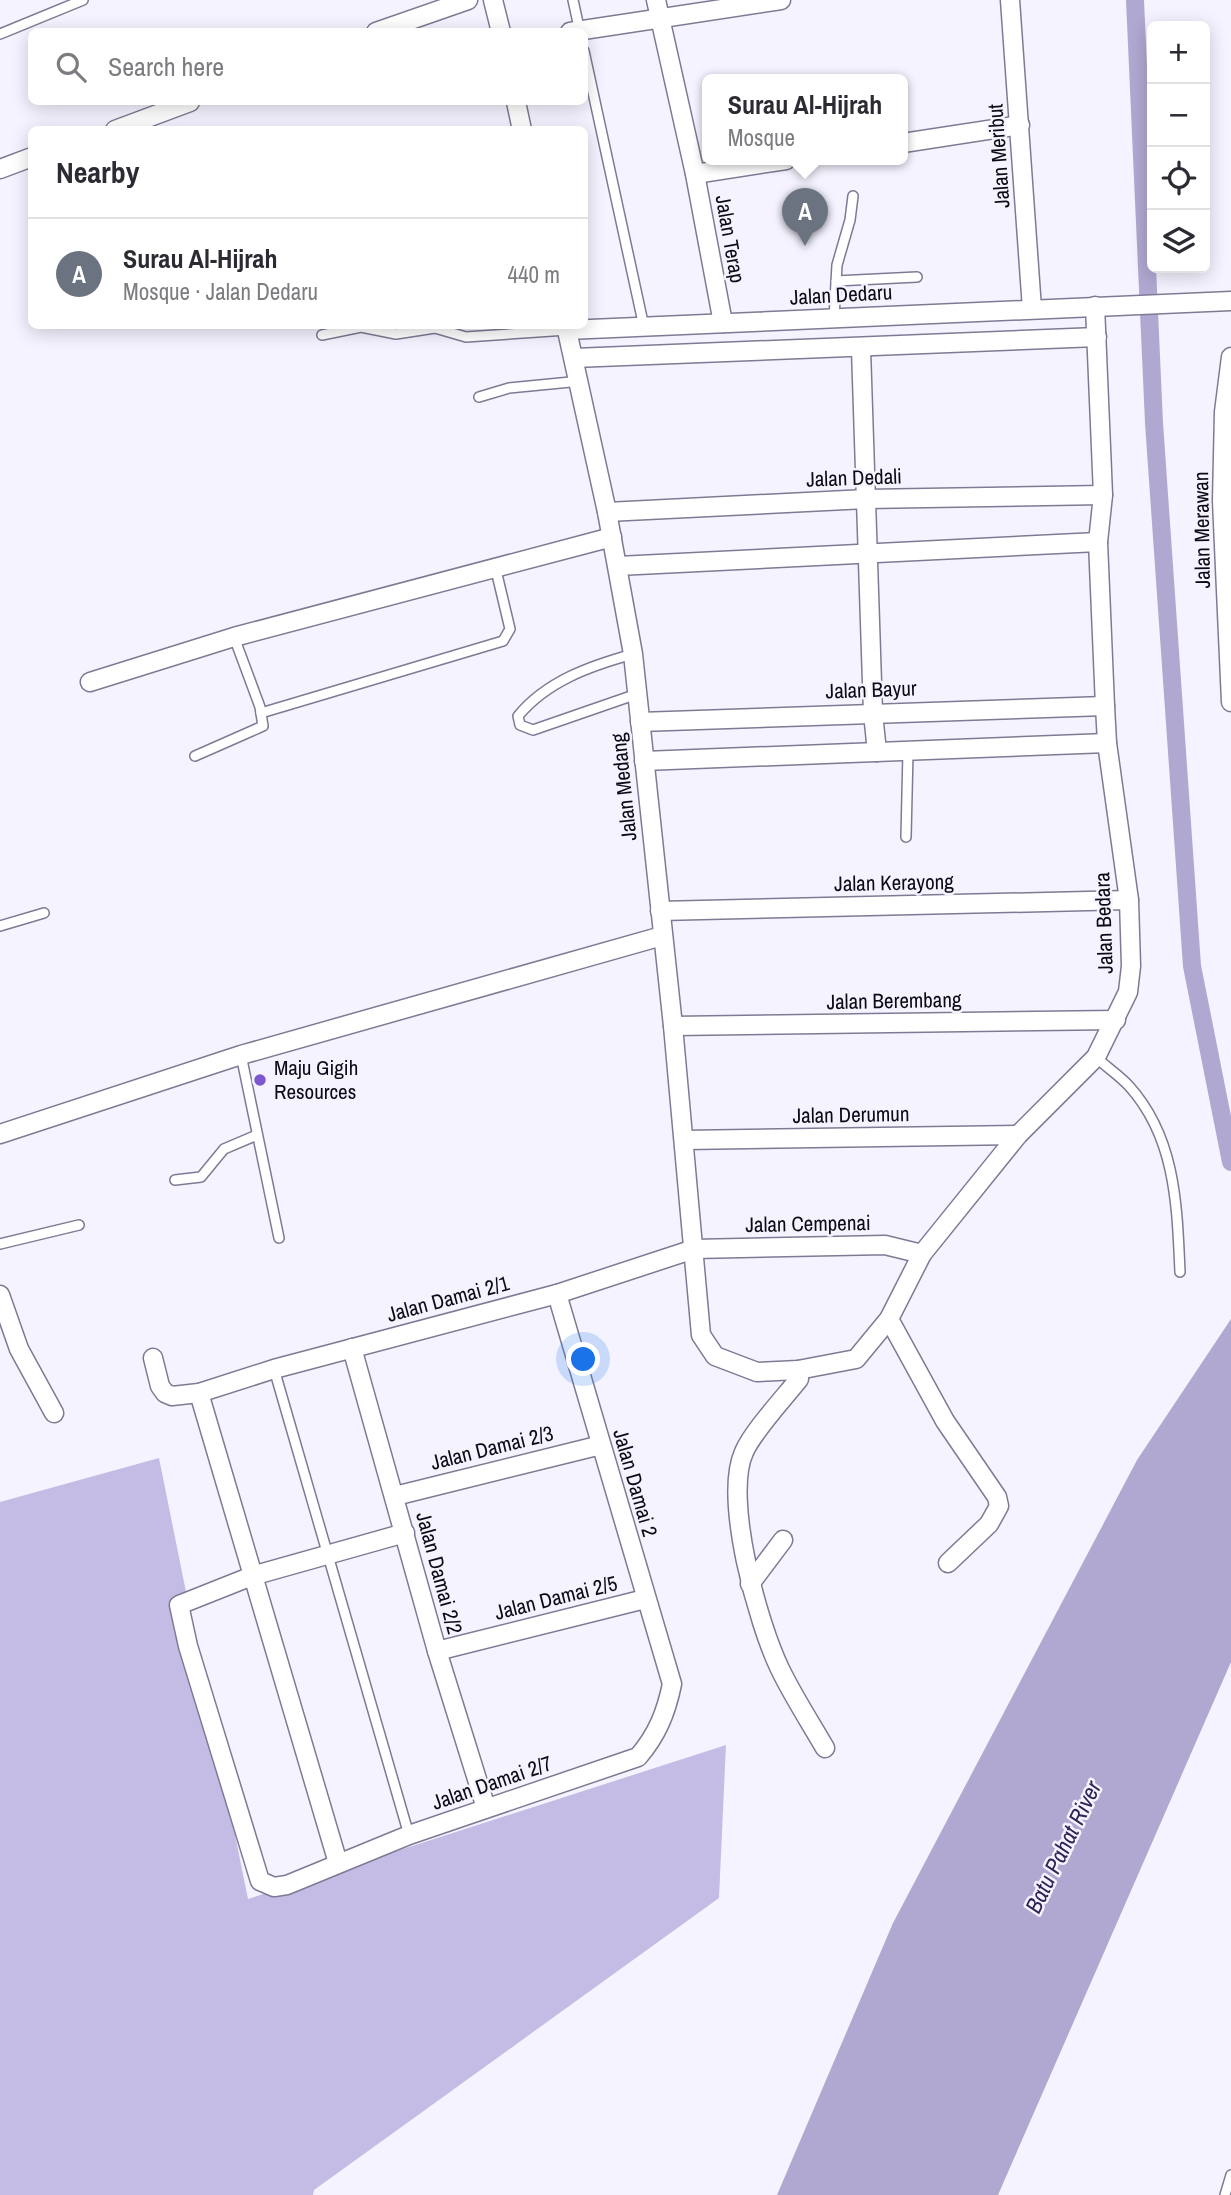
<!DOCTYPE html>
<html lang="en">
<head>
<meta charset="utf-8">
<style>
  body { margin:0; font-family:"Archivo Narrow",sans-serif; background:#f2f2f3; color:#2b2b33 }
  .controls { position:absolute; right:21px; top:21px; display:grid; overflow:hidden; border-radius:10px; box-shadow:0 4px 18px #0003 }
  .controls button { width:63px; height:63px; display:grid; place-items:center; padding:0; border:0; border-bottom:2px solid #e1e1e2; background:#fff; color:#2b2b33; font:35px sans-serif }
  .you { position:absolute; left:584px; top:1360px; width:24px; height:24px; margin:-18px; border:5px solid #fff; border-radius:50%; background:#1a73e8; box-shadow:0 0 0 10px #1a73e833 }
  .badge { display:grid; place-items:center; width:46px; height:46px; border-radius:50%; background:#7e57d0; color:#fff; font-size:23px; font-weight:700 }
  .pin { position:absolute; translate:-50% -58px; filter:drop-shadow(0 2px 4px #0008) }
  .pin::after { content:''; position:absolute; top:37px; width:24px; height:21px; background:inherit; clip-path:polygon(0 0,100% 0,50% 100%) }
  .popup { position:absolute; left:702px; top:74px; width:206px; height:91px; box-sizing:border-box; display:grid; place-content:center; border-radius:10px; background:#fff; filter:drop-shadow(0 2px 5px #0005); font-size:23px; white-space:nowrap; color:#7c7c81 }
  .popup b { font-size:26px; color:#2b2b33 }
  .popup::after { content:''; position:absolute; left:50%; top:100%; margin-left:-14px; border:14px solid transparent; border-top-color:#fff }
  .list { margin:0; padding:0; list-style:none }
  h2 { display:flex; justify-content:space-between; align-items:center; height:91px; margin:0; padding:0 28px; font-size:30px }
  h2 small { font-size:23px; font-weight:400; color:#7c7c81 }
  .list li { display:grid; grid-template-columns:46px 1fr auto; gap:21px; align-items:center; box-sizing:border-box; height:112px; padding:0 28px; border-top:2px solid #e1e1e2 }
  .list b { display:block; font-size:26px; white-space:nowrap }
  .list p { margin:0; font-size:23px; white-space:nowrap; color:#7c7c81 }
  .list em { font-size:23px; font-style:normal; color:#7c7c81 }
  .icon { flex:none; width:38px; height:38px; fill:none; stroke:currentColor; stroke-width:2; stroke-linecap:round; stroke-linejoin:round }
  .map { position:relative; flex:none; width:1231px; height:2195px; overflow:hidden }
  .search { position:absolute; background:#fff; box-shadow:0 4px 18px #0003; left:28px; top:28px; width:560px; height:77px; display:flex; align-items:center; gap:18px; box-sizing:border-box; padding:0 24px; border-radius:10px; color:#7c7c81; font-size:26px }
  .panel { position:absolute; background:#fff; box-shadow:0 4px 18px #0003; left:28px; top:126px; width:560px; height:203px; border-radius:10px }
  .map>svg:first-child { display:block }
  .forest { fill:#c5bce6 }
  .water { fill:#b1a8d1 }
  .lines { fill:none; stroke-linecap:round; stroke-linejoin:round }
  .canal { stroke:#b1a8d1; stroke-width:18 }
  .lane-casing { stroke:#7f7a94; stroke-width:12 }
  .street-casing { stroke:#7f7a94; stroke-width:21 }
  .lane { stroke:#fff; stroke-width:9 }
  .street { stroke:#fff; stroke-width:18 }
  .poi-dot { fill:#7e57d0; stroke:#f5f3ff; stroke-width:2.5 }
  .labels { text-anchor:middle; stroke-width:5; stroke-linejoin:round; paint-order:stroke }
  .street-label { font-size:21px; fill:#0d0a14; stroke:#f5f3ff }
  .poi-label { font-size:21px; fill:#0d0a14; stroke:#f5f3ff; text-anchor:start }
  .water-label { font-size:23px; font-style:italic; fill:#322356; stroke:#f5f3ff }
</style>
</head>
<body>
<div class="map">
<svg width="1231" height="2195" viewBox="0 0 1231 2195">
  <rect width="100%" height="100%" fill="#f5f3ff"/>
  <!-- forest -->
  <path class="forest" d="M159,1458l89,441 478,-154 -7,153 -405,292 -1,5h-313v-693z"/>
  <!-- water -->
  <path class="water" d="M1231,1319v343l-233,533h-221l116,-272 244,-463z"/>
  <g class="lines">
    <!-- canal -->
    <path class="canal" d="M1135,0l19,423 38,543 39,196"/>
    <defs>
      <g id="lane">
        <path d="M573,0l7,32"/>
        <path d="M0,34l83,-34"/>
        <path d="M584,51l60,276"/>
        <path d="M836,281l81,-4"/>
        <path d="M834,318l3,-53 13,-45 3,-24"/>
        <path d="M322,335l39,-8 35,7 39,-6 31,9 101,-7"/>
        <path d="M479,397l30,-9 72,-7"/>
        <path d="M633,654c-43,12 -86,27 -115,62l2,9 13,5 104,-36"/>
        <path d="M261,713l242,-72 7,-12 -15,-63"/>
        <path d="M195,756l68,-30 -3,-19 -26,-70"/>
        <path d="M906,837l2,-85"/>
        <path d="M0,926l44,-13"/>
        <path d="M241,1055l38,183"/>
        <path d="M1096,1057c10,10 23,18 33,29 47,52 48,120 51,186"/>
        <path d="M175,1180l26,-3 23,-28 33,-14"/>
        <path d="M0,1244l79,-19"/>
        <path d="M274,1369l135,466"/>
        <path d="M1225,2195l6,-20"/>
      </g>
      <g id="street">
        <path d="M493,0l8,32"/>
        <path d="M656,0l39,174 28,149"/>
        <path d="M1010,0l22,309"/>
        <path d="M376,32l92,-32"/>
        <path d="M570,32l211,-32"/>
        <path d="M516,102l6,28"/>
        <path d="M115,130l75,-28"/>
        <path d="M903,143l117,-18"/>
        <path d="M0,169l32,-12"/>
        <path d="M695,174l91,-14"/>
        <path d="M566,326l41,186 26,142 40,372 28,309 14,21 42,16 41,-2 58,-11 33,-40 33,-65 96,-119 78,-78 32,-65 3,-26 -2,-66 -22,-157 -2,-37 -7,-164 5,-47 -8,-189"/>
        <path d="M567,330l664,-29"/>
        <path d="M861,349l12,364 4,39"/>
        <path d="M1231,357l-7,55 -2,89 9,201"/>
        <path d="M574,358l523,-21"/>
        <path d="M607,512l259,-13 237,-4"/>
        <path d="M618,566l480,-24"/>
        <path d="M90,682l144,-45 378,-100"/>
        <path d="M640,722l465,-16"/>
        <path d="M644,761l463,-18"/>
        <path d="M660,911l469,-11"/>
        <path d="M673,1026l443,-6"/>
        <path d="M0,1134l241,-79 421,-119"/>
        <path d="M684,1140l334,-5"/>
        <path d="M0,1295l19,54 35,64"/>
        <path d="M889,1319l56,102 52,76 2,9 -10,18 -41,39"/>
        <path d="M352,1348l85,303 49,157"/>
        <path d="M153,1358l7,28 5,7 7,3 27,-3 75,-24 283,-75 137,-45 191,-4 37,9"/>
        <path d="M798,1370l1,9c-15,19 -46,52 -55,73 -21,46 14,172 36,217 13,27 30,53 45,79"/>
        <path d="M199,1393l139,470"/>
        <path d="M395,1496l206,-51"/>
        <path d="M405,1533l-153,43 -73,29 9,41 72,235 14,6 13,-2 122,-50 229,-78c19,-22 28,-44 34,-73l-115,-390"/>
        <path d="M750,1584l33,-44"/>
        <path d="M437,1651l208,-52"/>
      </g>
    </defs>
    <!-- lane casing -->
    <use href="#lane" class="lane-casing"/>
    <!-- street casing -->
    <use href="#street" class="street-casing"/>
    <!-- lane -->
    <use href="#lane" class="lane"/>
    <!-- street -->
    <use href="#street" class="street"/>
  </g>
  <!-- markers -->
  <circle class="poi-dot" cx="260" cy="1080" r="7"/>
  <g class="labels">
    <!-- street labels -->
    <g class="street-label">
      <text transform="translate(999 156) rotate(-94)" y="7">Jalan Meribut</text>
      <text transform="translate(730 239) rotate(80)" y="7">Jalan Terap</text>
      <text transform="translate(841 295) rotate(-3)" y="7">Jalan Dedaru</text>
      <text transform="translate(854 478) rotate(-2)" y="7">Jalan Dedali</text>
      <text transform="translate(1202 530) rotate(-91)" y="7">Jalan Merawan</text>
      <text transform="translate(871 690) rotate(-2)" y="7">Jalan Bayur</text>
      <text transform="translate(624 787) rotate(-96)" y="7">Jalan Medang</text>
      <text transform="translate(894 883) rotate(-1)" y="7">Jalan Kerayong</text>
      <text transform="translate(1104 923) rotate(-92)" y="7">Jalan Bedara</text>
      <text transform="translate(894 1001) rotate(-1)" y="7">Jalan Berembang</text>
      <text transform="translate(851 1115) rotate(-1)" y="7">Jalan Derumun</text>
      <text transform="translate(808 1224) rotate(-1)" y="7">Jalan Cempenai</text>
      <text transform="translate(448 1299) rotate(-15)" y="7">Jalan Damai 2/1</text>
      <text transform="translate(492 1448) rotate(-14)" y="7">Jalan Damai 2/3</text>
      <text transform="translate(635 1483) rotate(74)" y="7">Jalan Damai 2</text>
      <text transform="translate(439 1573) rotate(75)" y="7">Jalan Damai 2/2</text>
      <text transform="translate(556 1598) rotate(-14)" y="7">Jalan Damai 2/5</text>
      <text transform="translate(492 1783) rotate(-19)" y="7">Jalan Damai 2/7</text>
    </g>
    <!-- poi labels -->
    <g class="poi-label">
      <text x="274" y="1075">Maju Gigih<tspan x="274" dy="24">Resources</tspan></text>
    </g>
    <!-- water labels -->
    <g class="water-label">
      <text transform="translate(1063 1847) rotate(-64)" y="8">Batu Pahat River</text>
    </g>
  </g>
</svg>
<div class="controls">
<button>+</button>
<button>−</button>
<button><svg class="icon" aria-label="locate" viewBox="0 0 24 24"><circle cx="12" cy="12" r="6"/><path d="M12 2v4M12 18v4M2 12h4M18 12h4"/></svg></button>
<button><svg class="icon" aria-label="layers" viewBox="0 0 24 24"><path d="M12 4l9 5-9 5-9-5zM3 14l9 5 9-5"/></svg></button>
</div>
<div class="you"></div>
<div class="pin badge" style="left:805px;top:246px;background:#6b7280">A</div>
<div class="popup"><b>Surau Al-Hijrah</b>Mosque</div>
<div class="search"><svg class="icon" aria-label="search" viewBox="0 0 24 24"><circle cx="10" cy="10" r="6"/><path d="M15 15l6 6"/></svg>Search here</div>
<section class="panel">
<h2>Nearby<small></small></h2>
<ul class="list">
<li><span class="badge" style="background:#6b7280">A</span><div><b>Surau Al-Hijrah</b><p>Mosque · Jalan Dedaru</p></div><em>440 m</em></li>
</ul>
</section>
</div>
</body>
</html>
